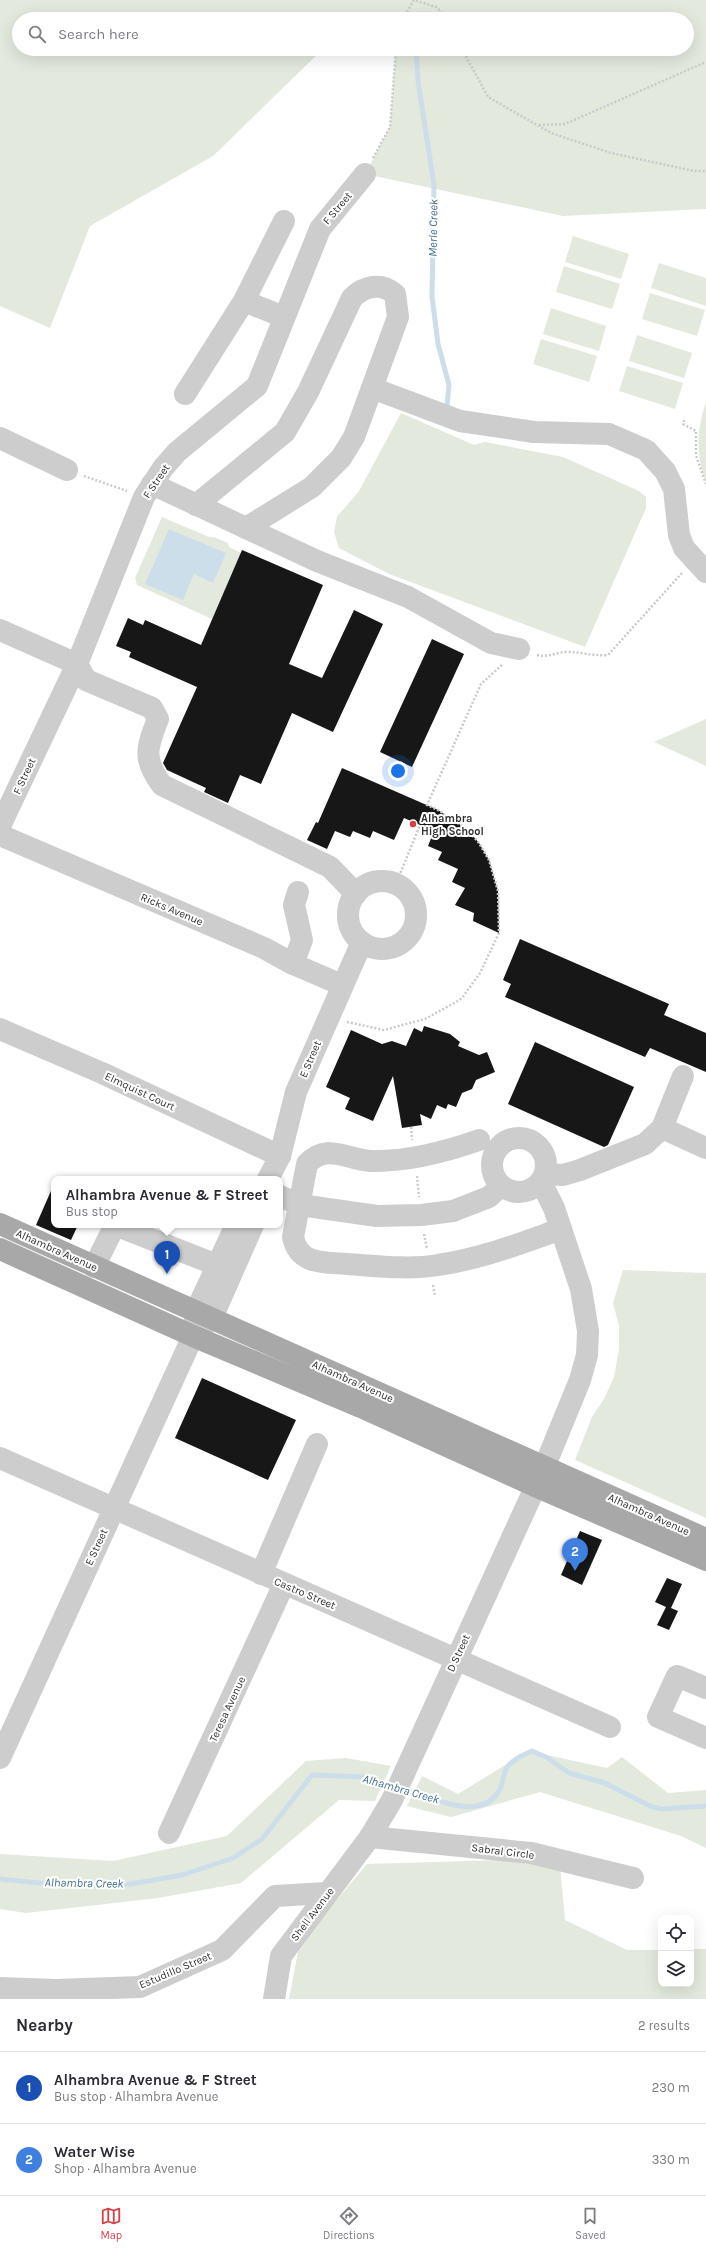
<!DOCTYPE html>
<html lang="en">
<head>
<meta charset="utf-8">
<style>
  body { margin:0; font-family:Karla,sans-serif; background:#f7f7f7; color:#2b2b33 }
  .controls { position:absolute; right:12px; bottom:12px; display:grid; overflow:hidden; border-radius:8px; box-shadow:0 4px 16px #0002 }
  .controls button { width:36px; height:36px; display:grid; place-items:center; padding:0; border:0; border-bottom:1px solid #e1e1e2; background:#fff; color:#2b2b33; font:20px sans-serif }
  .you { position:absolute; left:398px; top:771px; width:14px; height:14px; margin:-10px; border:3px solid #fff; border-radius:50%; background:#1a73e8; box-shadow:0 0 0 6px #1a73e833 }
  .badge { display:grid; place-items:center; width:26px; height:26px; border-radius:50%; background:#da4047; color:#fff; font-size:13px; font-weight:700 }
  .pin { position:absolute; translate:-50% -33px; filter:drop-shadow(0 1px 2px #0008) }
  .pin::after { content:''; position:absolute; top:21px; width:14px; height:12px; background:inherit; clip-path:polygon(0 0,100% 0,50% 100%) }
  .popup { position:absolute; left:51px; top:1176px; width:232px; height:52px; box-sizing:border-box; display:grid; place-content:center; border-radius:8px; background:#fff; filter:drop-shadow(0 1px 3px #0005); font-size:13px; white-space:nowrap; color:#7c7c81 }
  .popup b { font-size:15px; color:#2b2b33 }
  .popup::after { content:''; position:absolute; left:50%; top:100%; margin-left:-8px; border:8px solid transparent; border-top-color:#fff }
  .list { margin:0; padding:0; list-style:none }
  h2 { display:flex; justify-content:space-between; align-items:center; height:52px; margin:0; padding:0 16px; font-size:17px }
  h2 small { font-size:13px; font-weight:400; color:#7c7c81 }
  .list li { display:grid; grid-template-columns:26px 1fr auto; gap:12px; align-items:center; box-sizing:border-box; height:72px; padding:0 16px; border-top:1px solid #e1e1e2 }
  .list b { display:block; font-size:15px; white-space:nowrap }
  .list p { margin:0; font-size:13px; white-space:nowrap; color:#7c7c81 }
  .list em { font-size:13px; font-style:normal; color:#7c7c81 }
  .icon { flex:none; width:22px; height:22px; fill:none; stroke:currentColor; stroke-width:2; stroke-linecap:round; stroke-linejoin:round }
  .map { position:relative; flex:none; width:706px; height:1999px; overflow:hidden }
  .search { position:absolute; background:#fff; box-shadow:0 4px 16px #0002; left:12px; right:12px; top:12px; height:44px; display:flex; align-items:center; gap:10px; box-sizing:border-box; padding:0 14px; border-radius:22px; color:#7c7c81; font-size:15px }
  .sheet { height:196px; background:#fff }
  nav { display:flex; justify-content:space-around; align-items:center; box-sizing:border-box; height:56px; border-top:1px solid #e1e1e2; background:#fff; font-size:11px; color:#7c7c81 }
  nav a { display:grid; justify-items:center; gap:2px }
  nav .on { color:#da4047 }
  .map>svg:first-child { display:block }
  .green { fill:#e3e9dd }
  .water { fill:#cddeeb }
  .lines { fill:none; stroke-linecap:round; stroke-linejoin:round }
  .stream { stroke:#cddeeb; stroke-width:5 }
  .building { fill:#171717 }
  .path { stroke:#cacaca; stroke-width:2.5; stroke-dasharray:2 2; stroke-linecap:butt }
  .minor { stroke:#cdcdcd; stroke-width:22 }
  .major { stroke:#a8a8a8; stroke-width:22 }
  .poi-dot { fill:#da4047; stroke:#fff; stroke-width:1.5 }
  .labels { text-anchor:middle; stroke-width:4; stroke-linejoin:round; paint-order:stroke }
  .street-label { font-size:11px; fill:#303030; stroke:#fff }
  .poi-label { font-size:11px; font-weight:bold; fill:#303030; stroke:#fff; text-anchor:start }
  .water-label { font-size:12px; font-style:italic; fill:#436f8e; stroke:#fff }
</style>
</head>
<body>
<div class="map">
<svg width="706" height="1999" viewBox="0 0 706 1999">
  <rect width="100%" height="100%" fill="#fff"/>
  <!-- green -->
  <g class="green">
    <path d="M0,0h706v209l-143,7 -198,-42 25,-47 6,-77 -5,-1h296v-30h-668v30h304l-110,107 -123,70 -40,102 -50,-22z"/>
    <path d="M573,236l56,18 -8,25 -56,-17z"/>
    <path d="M659,263l47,15v28l-55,-18z"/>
    <path d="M564,266l56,18 -8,25 -56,-17z"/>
    <path d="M650,293l55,17 -8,26 -55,-17z"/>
    <path d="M551,308l55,18 -7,25 -56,-17z"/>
    <path d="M637,335l55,18 -8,25 -55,-17z"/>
    <path d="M541,339l56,17 -8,26 -56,-18z"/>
    <path d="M627,366l56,17 -8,26 -56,-18z"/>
    <path d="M706,402v79c-11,-27 -9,-52 0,-79z"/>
    <path d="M401,413l73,32 11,-3 78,15 76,34 7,6v11l-61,139 -196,-73 -50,-26 -5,-16 3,-15 22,-26z"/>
    <path d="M162,517l47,20h5l14,6 1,4 12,6 -29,66 -75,-34 -2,-7z"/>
    <path d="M706,719v47l-52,-24z"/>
    <path d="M623,1270l83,3v245l-131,-58 17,-43 12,-18 10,-22 5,-28v-23l-6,-23z"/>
    <path d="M528,1751l79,17 15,-11 46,36 38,-3v58l-25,-12 -141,-44 -89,25 -44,-11 15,-30 36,18z"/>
    <path d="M346,1758l45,8 -16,35 -36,-1 -98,83 -83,15 -132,15 -26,-4v-55l113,7 114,-25 79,-75z"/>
    <path d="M531,1859l29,7 5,54 62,30h34v34h30v-35h15v50h-417l9,-47 26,-37 43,-51z"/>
  </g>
  <!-- water -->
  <path class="water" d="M169,529l57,24 -13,30 -19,-9 -11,26 -38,-16z"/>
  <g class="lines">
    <!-- stream -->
    <g class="stream">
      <path d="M422,19l2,-5"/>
      <path d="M416,49l2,32 16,104 -2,111 6,48 11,41 -2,21"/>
      <path d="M403,1790c28,6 78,35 97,-1 3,-6 3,-14 6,-20 5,-9 17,-14 26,-18l14,6 23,16 36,10 45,23 12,3 44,-3"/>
      <path d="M0,1879l69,7 62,-2 51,-9 51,-17 29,-19 50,-64 53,2 15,8 11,3"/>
    </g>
  </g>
  <!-- building -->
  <g class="building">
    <path d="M242,550l81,35 -34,79 33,14 32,-68 29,14 -50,108 -41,-19 -31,71 -21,-9 -12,28 -24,-11 2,-4 -39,-18 -4,-7 34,-76 -68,-30 2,-5 -15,-6 12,-28 15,7 2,-5 56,25z"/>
    <path d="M432,639l32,15 -52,113 -32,-15z"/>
    <path d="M342,768l96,42 30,20 11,13 10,17 9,31 1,42 -26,-12 1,-8 -19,-8 10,-17 -13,-6 6,-13 -20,-9 4,-8 -14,-6 6,-15 -30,-13 -10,22 -21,-9 -3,7 -17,-7 -3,6 -15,-6 -8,18 -20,-9 9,-18 2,1z"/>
    <path d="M520,939l149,65 -5,11 42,18v39l-56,-24 -5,9 -140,-60 6,-13 -8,-4z"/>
    <path d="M424,1026l26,8 10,8 -2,4 21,9 8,-3 8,20 -19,8 -4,9 -10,4 -6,14 -8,-3 -2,5 -9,-4 -6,14 -11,-5 2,11 -20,3 -9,-52 -20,45 -28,-12 5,-11 -24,-11 25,-57 31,14 10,-3 14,5 8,-18 8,4z"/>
    <path d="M535,1042l99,45 -26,58 -4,2 -96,-43z"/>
    <path d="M54,1184v41h24l-7,15 -35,-15z"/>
    <path d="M202,1378l94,42 -28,60 -93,-42z"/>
    <path d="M580,1531l22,9 -20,45 -21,-10z"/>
    <path d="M667,1578l15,6 -11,24 7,3 -9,19 -12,-5 9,-18 -11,-5z"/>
  </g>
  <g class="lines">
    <!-- path -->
    <g class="path">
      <path d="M403,19l11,-19 22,7 13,12"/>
      <path d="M462,49l26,48 63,36 60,20 83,18h12"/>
      <path d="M539,125l26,-1 141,-62"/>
      <path d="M373,158l17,-31 6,-78"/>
      <path d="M684,420l-1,4 13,7v24l10,29"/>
      <path d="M84,476l43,15"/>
      <path d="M537,655c11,3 19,-3 30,-3 14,0 24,4 41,3l74,-82"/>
      <path d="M396,884l24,-59"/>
      <path d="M347,1022l37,8 41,-11 31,-17 6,-4 18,-25 19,-40 -1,-42 -9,-31 -10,-17 -11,-13 -30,-20 -11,-5 54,-121 22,-20"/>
      <path d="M411,1127l1,13"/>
      <path d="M417,1176l2,21"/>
      <path d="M424,1234l3,15"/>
      <path d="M433,1285l2,11"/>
    </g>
    <!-- minor -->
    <g class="minor">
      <path d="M244,301l40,16"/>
      <path d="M372,388l88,33 74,11 75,2 37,16 19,21 9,18 5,46 5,13 22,24"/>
      <path d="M185,394l59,-93 40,-80"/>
      <path d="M0,438l67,32"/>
      <path d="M152,484l165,77 91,36 83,46 28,6"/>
      <path d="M196,505l89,-73 23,-40 44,-94c12,-12 29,-16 43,-4l3,23 -44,120 -13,21 -29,29 -66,41"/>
      <path d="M0,630l77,34 9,16 66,28 6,11c-11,28 -16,40 4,66l168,82 26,27"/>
      <path d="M0,826l77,-162 67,-167 19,-29 14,-16 80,-66 63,-157 45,-55"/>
      <path d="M0,835l264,113 29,16 49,21"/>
      <circle cx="382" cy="915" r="34"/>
      <path d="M293,964l9,-24 -8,-35 4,-13"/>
      <path d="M0,1029l102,44 178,83"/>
      <path d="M662,1128l44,20"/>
      <circle cx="519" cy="1165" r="27"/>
      <path d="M479,1140c-34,12 -72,22 -109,21 -24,-2 -44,-18 -63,3l-14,73c6,28 30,25 54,27 30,2 62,6 91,1 43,-6 83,-22 123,-36"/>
      <path d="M545,1174l18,1 17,-5 65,-26 17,-16 21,-52"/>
      <path d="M268,1179l12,-23 16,-64 66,-150"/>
      <path d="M280,1196l20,9 77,11 44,-1 32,-4 36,-14 12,-11"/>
      <path d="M94,1267l21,-42 117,46"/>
      <path d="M198,1331l14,-13 41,-93"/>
      <path d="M0,1458l610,269"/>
      <path d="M261,1574l56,-130"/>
      <path d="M706,1688l-29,-12 -19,41 48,21"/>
      <path d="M0,1758l193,-422 3,-25 40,-86"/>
      <path d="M169,1833l115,-249"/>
      <path d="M370,1837l161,16 102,25"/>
      <path d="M0,1988l55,2 85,-3 82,-37 53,-54 52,-3"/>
      <path d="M274,1999l7,-43 89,-119 22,-37 152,-332 36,-88 7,-25 1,-24 -7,-42 -27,-81 -13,-26"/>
    </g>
    <!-- major -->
    <g class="major">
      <path d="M0,1224l706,315"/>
      <path d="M0,1249l193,87 168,71 174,79 171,74"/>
    </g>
  </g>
  <!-- markers -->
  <circle class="poi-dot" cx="413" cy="824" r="4"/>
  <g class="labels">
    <!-- street labels -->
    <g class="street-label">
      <text transform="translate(337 208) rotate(-50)" y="4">F Street</text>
      <text transform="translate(156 481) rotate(-56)" y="4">F Street</text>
      <text transform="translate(24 776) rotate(-65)" y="4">F Street</text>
      <text transform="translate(172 909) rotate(23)" y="4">Ricks Avenue</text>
      <text transform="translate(310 1059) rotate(-67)" y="4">E Street</text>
      <text transform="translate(140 1091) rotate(25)" y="4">Elmquist Court</text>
      <text transform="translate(57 1250) rotate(24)" y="4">Alhambra Avenue</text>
      <text transform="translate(353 1381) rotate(24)" y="4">Alhambra Avenue</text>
      <text transform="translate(649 1514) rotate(24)" y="4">Alhambra Avenue</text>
      <text transform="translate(96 1547) rotate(-65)" y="4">E Street</text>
      <text transform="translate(305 1593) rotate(23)" y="4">Castro Street</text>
      <text transform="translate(458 1653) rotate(-65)" y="4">D Street</text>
      <text transform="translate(227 1709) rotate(-65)" y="4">Teresa Avenue</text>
      <text transform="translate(503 1851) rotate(7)" y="4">Sabral Circle</text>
      <text transform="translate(312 1914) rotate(-53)" y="4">Shell Avenue</text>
      <text transform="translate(175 1970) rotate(-23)" y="4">Estudillo Street</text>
    </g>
    <!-- poi labels -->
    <g class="poi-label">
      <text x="421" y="822">Alhambra<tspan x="421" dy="13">High School</tspan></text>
    </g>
    <!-- water labels -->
    <g class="water-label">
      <text transform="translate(433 228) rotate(-89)" y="4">Merle Creek</text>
      <text transform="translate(401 1789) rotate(16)" y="4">Alhambra Creek</text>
      <text transform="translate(84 1883) rotate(1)" y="4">Alhambra Creek</text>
    </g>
  </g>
</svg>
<div class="controls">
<button><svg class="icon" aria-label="locate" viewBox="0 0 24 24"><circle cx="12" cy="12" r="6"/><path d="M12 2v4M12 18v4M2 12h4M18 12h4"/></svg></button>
<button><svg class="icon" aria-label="layers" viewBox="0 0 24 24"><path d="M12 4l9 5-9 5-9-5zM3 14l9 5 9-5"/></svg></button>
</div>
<div class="you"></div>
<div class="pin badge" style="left:167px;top:1274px;background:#1a4fb4">1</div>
<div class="popup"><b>Alhambra Avenue &amp; F Street</b>Bus stop</div>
<div class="pin badge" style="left:575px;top:1571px;background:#3f7fe0">2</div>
<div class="search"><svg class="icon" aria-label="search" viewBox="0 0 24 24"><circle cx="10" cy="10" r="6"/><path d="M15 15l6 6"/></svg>Search here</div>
</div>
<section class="sheet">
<h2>Nearby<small>2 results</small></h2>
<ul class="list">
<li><span class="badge" style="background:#1a4fb4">1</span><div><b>Alhambra Avenue &amp; F Street</b><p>Bus stop · Alhambra Avenue</p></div><em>230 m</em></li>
<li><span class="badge" style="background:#3f7fe0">2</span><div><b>Water Wise</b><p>Shop · Alhambra Avenue</p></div><em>330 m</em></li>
</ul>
</section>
<nav>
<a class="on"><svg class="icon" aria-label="map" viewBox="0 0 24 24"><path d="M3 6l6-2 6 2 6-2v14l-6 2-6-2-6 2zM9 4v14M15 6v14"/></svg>Map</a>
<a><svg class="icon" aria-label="directions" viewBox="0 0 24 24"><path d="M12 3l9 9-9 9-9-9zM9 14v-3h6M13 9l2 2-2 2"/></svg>Directions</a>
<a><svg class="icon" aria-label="saved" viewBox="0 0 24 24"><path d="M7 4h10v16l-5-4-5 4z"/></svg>Saved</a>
</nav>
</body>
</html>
